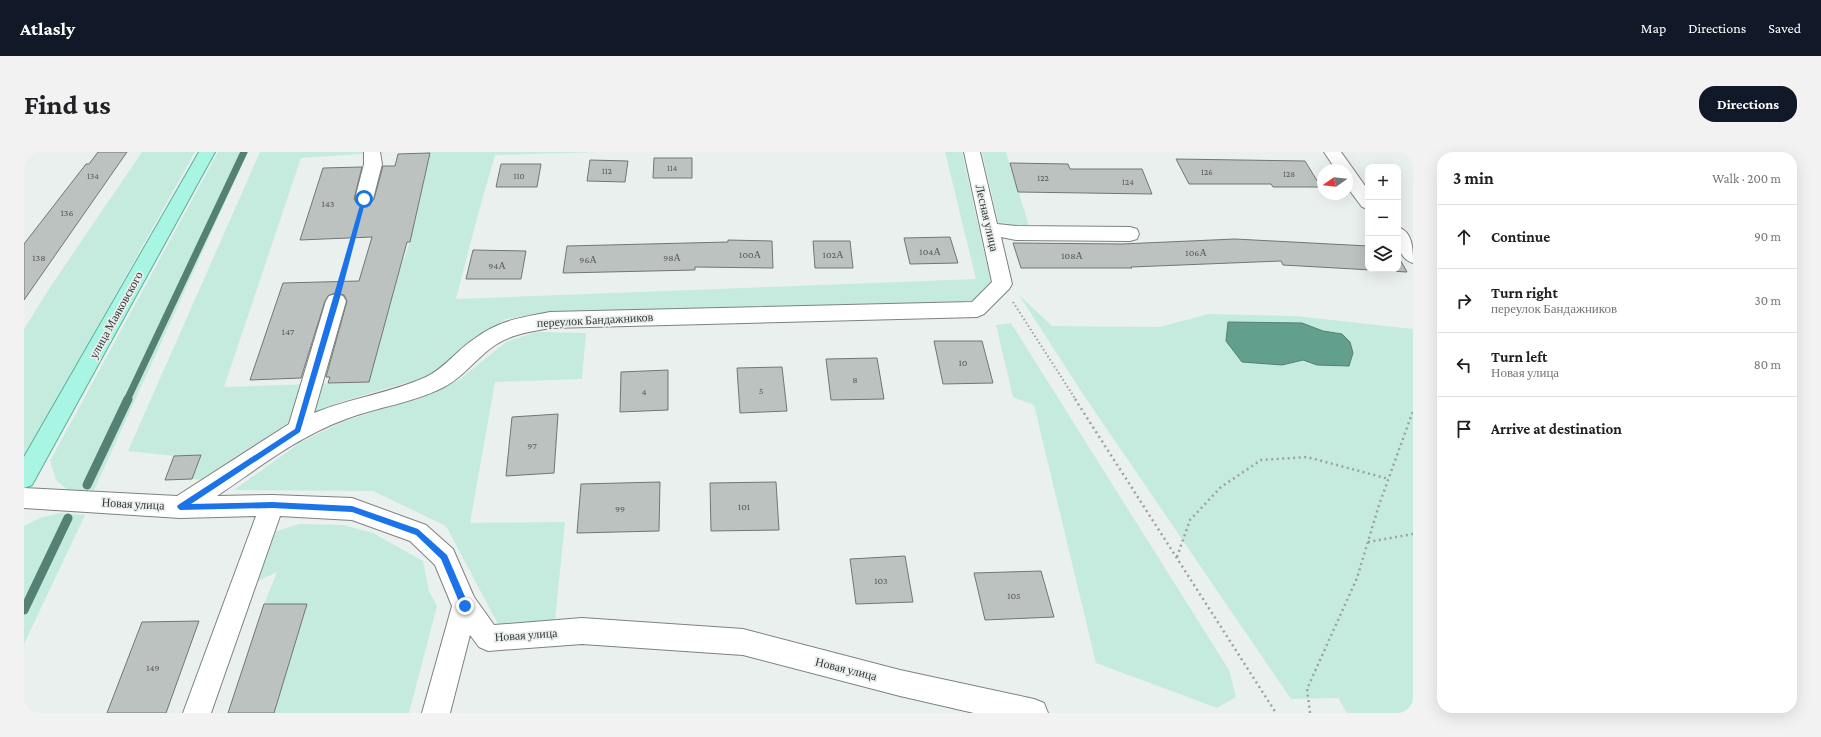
<!DOCTYPE html>
<html lang="en">
<head>
<meta charset="utf-8">
<style>
  body { margin:0; font-family:"Crimson Pro",serif; background:#f2f2f2; color:#202124 }
  .controls { position:absolute; right:12px; top:12px; display:grid; overflow:hidden; border-radius:8px; box-shadow:0 4px 16px #0002 }
  .controls button { width:36px; height:36px; display:grid; place-items:center; padding:0; border:0; border-bottom:1px solid #e0e0e0; background:#fff; color:#202124; font:20px sans-serif }
  .compass { position:absolute; left:1293px; top:12px; width:36px; height:36px; border-radius:50%; background:#fff; box-shadow:0 4px 16px #0002; rotate:256deg }
  .stop { position:absolute; width:12px; height:12px; margin:-9px; border:3px solid #1a73e8; border-radius:50%; background:#fff }
  .stop.end { background:#1a73e8; border-color:#fff; box-shadow:0 1px 4px #0008 }
  .list { margin:0; padding:0; list-style:none }
  h2 { display:flex; justify-content:space-between; align-items:center; height:52px; margin:0; padding:0 16px; font-size:17px }
  h2 small { font-size:13px; font-weight:400; color:#757577 }
  .list li { display:grid; grid-template-columns:26px 1fr auto; gap:12px; align-items:center; box-sizing:border-box; height:64px; padding:0 16px; border-top:1px solid #e0e0e0 }
  .list b { display:block; font-size:15px; white-space:nowrap }
  .list p { margin:0; font-size:13px; white-space:nowrap; color:#757577 }
  .list em { font-size:13px; font-style:normal; color:#757577 }
  .icon { flex:none; width:22px; height:22px; fill:none; stroke:currentColor; stroke-width:2; stroke-linecap:round; stroke-linejoin:round }
  .map { position:relative; flex:none; width:1389px; height:561px; overflow:hidden; border-radius:16px }
  header { display:flex; align-items:center; gap:24px; box-sizing:border-box; height:56px; padding:0 20px; background:#111827; color:#fff }
  header strong { font-size:19px }
  nav { display:flex; gap:22px; margin-inline-start:auto; font-size:14px }
  .intro { display:flex; align-items:center; justify-content:space-between; box-sizing:border-box; height:96px; padding:0 24px }
  h1 { margin:0; font-size:28px }
  .button { padding:10px 18px; border-radius:16px; background:#111827; color:#fff; font-size:14px; font-weight:700 }
  main { display:flex; gap:24px; padding:0 24px }
  aside { flex:1; background:#fff; border-radius:16px; box-shadow:0 4px 16px #0002 }
  .map>svg:first-child { display:block }
  .green { fill:#c5ebde }
  .water { fill:#629f8d; stroke:#558074 }
  .lines { fill:none; stroke-linecap:round; stroke-linejoin:round }
  .stream-far1 { stroke:#558074; stroke-width:7 }
  .stream { stroke:#558074; stroke-width:9 }
  .building { fill:#bcc2c0; stroke:#717674 }
  .minor-casing { stroke:#7d8280; stroke-width:2 }
  .major-casing { stroke:#59af9a; stroke-width:2 }
  .path-far1 { stroke:#9da1a0; stroke-width:2; stroke-dasharray:1.5 2.5; stroke-linecap:butt }
  .path { stroke:#9da1a0; stroke-width:2.5; stroke-dasharray:2 3.5; stroke-linecap:butt }
  .minor { fill:#fff; fill-rule:evenodd }
  .major { fill:#a7f5e2; fill-rule:evenodd }
  .route { fill:#1a73e8 }
  .labels { text-anchor:middle; stroke-width:3.5; stroke-linejoin:round; paint-order:stroke }
  .far-number-label { font-size:9px; fill:#585b5a }
  .number-label { font-size:10px; fill:#585b5a }
  .street-label { font-size:12px; fill:#373938; stroke:#eaf0ee }
</style>
</head>
<body>
<header>
<strong>Atlasly</strong>
<nav><a>Map</a><a>Directions</a><a>Saved</a></nav>
</header>
<div class="intro"><h1>Find us</h1><a class="button">Directions</a></div>
<main>
<div class="map">
<svg width="1389" height="561" viewBox="0 0 1389 561">
  <rect width="100%" height="100%" fill="#eaf0ee"/>
  <!-- green -->
  <g class="green">
    <path d="M118,0h53l-171,306v-129l27,-43z"/>
    <path d="M194,0h30l-154,338h-26l-12,-10 -6,-19z"/>
    <path d="M236,0h130l-89,6 -77,229 145,-5 29,-107 12,-33 20,-89 -8,-1h177l-104,3 -18,63 -21,81 520,-20 -31,-127h17l29,131 -18,20 -425,9 -42,7 -32,20 -38,35 -96,28 -39,18 -96,60 -13,-1 9,-24 -27,1 -46,-5z"/>
    <path d="M958,0h24l24,77 -31,-3z"/>
    <path d="M995,143l33,31 107,1 50,-13 87,2 117,13v384h-66l-9,-15 -47,1 -208,-305z"/>
    <path d="M987,171l218,347 7,27 -19,11 -121,-45 -62,-258 -21,-8 -17,-72z"/>
    <path d="M512,180l50,1 -4,46 -87,3 -25,141 95,-1 -10,98 -57,4 -52,-98 -73,-35 -139,-1 67,-48 41,-20 91,-30 26,-12 47,-38z"/>
    <path d="M36,361l25,2 -61,129v-118l16,-8z"/>
    <path d="M275,372l44,1 30,8 50,28 6,30 8,15 -28,107h-135l32,-109h-42l13,-32 -21,10 18,-50z"/>
  </g>
  <!-- water -->
  <path class="water" d="M1204,170l74,1 21,8 19,3 8,8 3,11 -4,13 -32,-1 -14,-5 -21,5 -40,-3 -16,-21z"/>
  <g class="lines">
    <!-- stream-far1 -->
    <path class="stream-far1" d="M103,248l117,-248"/>
    <!-- stream -->
    <g class="stream">
      <path d="M63,333l41,-86"/>
      <path d="M0,458l44,-92"/>
    </g>
  </g>
  <!-- building -->
  <g class="building">
    <path d="M74,0h29l-103,148v-56l62,-80h3z"/>
    <path d="M406,1l-20,89h-3l-38,140 -41,1 2,-6h-4l21,-76 -3,-6 -8,-2 -7,2 -4,6 -24,77 -51,2 33,-97 76,-2 13,-44 -72,3 23,-72 39,-1 -8,32 3,5 7,2 6,-2 4,-5 9,-33h12l3,-12z"/>
    <path d="M630,6h38v20h-39z"/>
    <path d="M1152,7l129,2 16,26h-48l-2,-3h-82z"/>
    <path d="M566,8l38,1 -3,21 -38,-1z"/>
    <path d="M986,11l58,1 2,5h72l10,25 -134,-2z"/>
    <path d="M477,12h40l-4,23h-41z"/>
    <path d="M926,85l8,26 -48,1 -6,-26z"/>
    <path d="M1211,87l133,7v23h30v-13l9,16 -124,-7 -2,-4 -150,6 1,1h-111l-8,-25 109,1z"/>
    <path d="M704,88l44,1 1,27 -78,-1v3l-132,3 4,-27 161,-4z"/>
    <path d="M789,89h37l3,27h-38z"/>
    <path d="M449,98l53,1 -5,28h-55z"/>
    <path d="M910,189h48l11,42 -50,1z"/>
    <path d="M853,206l7,41 -53,1 -5,-41z"/>
    <path d="M758,215l5,44 -47,2 -3,-45z"/>
    <path d="M644,218v40l-48,2 1,-40z"/>
    <path d="M534,262l-4,59 -48,3 6,-59z"/>
    <path d="M177,303l-9,24 -27,1 9,-24z"/>
    <path d="M636,330l-1,49 -82,2 4,-49z"/>
    <path d="M752,330l3,48 -68,1 -1,-48z"/>
    <path d="M881,404l8,46 -57,2 -6,-45z"/>
    <path d="M1017,419l13,46 -69,3 -11,-47z"/>
    <path d="M240,452h43l-33,109h-46z"/>
    <path d="M175,469l-33,92h-59l35,-91z"/>
  </g>
  <g class="lines">
    <defs>
      <g id="minor">
        <path d="M340,0h16l2,12 -9,35 -3,4 -6,2 -6,-2 -3,-4 9,-35z"/>
        <path d="M940,0h16l17,72 19,2 114,1 7,2 2,5 -2,5 -7,2 -114,-1 -15,-3 11,47 -3,5 -25,25 -7,3 -427,11c-23,4 -45,7 -64,24 -14,12 -27,28 -44,36 -30,15 -64,19 -96,31 -47,17 -88,49 -129,77l55,-1 80,3 74,27 27,24 21,48 20,28 88,-7 161,11 157,41 134,29 10,4 4,10h-74l-74,-17 -157,-41 -161,-11 -94,7 -9,-4 -9,-12 -20,78h-28l30,-107 -17,-41 -25,-24 -58,-21 -72,-4 -69,197h-28l73,-197 -76,2 -156,-10v-20l153,8 112,-72 37,-123 3,-5 7,-2 7,2 3,5 -32,112c36,-15 77,-20 112,-36 19,-9 31,-27 48,-38 26,-19 45,-21 76,-27l422,-10 20,-20z"/>
        <path d="M1300,0h17l27,38v19l-6,-2 -15,-20v-17h-11z"/>
        <path d="M1374,75c15,5 15,22 15,36 -16,-5 -15,-21 -15,-36z"/>
      </g>
      <path id="major" d="M175,0h16l-183,333 -8,3v-31z"/>
    </defs>
    <!-- minor casing -->
    <use href="#minor" class="minor-casing"/>
    <!-- major casing -->
    <use href="#major" class="major-casing"/>
    <!-- path-far1 -->
    <g class="path-far1">
      <path d="M318,129l17,-63"/>
      <path d="M989,150l63,98"/>
    </g>
    <!-- path -->
    <g class="path">
      <path d="M1051,247l201,314"/>
      <path d="M1344,390l45,-8"/>
      <path d="M1153,405l13,-37 31,-33 40,-27 46,-3 82,22"/>
      <path d="M1286,561l-3,-24 50,-111 22,-73 34,-94"/>
    </g>
    <!-- minor -->
    <use href="#minor" class="minor"/>
    <!-- major -->
    <use href="#major" class="major"/>
  </g>
  <!-- route -->
  <path class="route" d="M338,46l4,1 -27,102 -39,131 -109,72 81,-2 80,4 66,23 29,26 22,51 -4,4 -3,-1 -21,-50 -25,-24 -64,-23 -80,-4 -92,2 -3,-3 1,-2 117,-76z"/>
  <g class="labels">
    <!-- far-number labels -->
    <g class="far-number-label">
      <text x="648" y="19">114</text>
      <text x="583" y="22">112</text>
      <text x="1183" y="23">126</text>
      <text x="1265" y="25">128</text>
      <text x="69" y="27">134</text>
      <text x="495" y="27">110</text>
      <text x="1019" y="29">122</text>
      <text x="1104" y="33">124</text>
    </g>
    <!-- number labels -->
    <g class="number-label">
      <text x="304" y="55">143</text>
      <text x="43" y="64">136</text>
      <text x="906" y="103">104А</text>
      <text x="1172" y="104">106А</text>
      <text x="726" y="106">100А</text>
      <text x="809" y="106">102А</text>
      <text x="1048" y="107">108А</text>
      <text x="15" y="109">138</text>
      <text x="648" y="109">98А</text>
      <text x="564" y="111">96А</text>
      <text x="473" y="117">94А</text>
      <text x="264" y="183">147</text>
      <text x="939" y="214">10</text>
      <text x="831" y="231">8</text>
      <text x="737" y="242">5</text>
      <text x="620" y="243">4</text>
      <text x="508" y="297">97</text>
      <text x="720" y="358">101</text>
      <text x="596" y="360">99</text>
      <text x="857" y="432">103</text>
      <text x="990" y="447">105</text>
      <text x="129" y="519">149</text>
    </g>
    <!-- street labels -->
    <g class="street-label">
      <text transform="translate(963 66) rotate(77)" y="4">Лесная улица</text>
      <text transform="translate(92 163) rotate(-61)" y="4">улица Маяковского</text>
      <text transform="translate(571 168) rotate(-3)" y="4">переулок Бандажников</text>
      <text transform="translate(109 352) rotate(3)" y="4">Новая улица</text>
      <text transform="translate(502 483) rotate(-4)" y="4">Новая улица</text>
      <text transform="translate(822 517) rotate(14)" y="4">Новая улица</text>
    </g>
  </g>
</svg>
<div class="controls">
<button>+</button>
<button>−</button>
<button><svg class="icon" aria-label="layers" viewBox="0 0 24 24"><path d="M12 4l9 5-9 5-9-5zM3 14l9 5 9-5"/></svg></button>
</div>
<svg class="compass" viewBox="-18 -18 36 36"><path d="M0-13l5 13h-10z" fill="#e53935"/><path d="M0 13l5-13h-10z" fill="#757577"/></svg>
<div class="stop" style="left:340px;top:47px"></div>
<div class="stop end" style="left:441px;top:454px"></div>
</div>
<aside>
<h2>3 min<small>Walk · 200 m</small></h2>
<ul class="list">
<li><svg class="icon" aria-label="ahead" viewBox="0 0 24 24"><path d="M12 20V5M6 11l6-6 6 6"/></svg><div><b>Continue</b></div><em>90 m</em></li>
<li><svg class="icon" aria-label="right" viewBox="0 0 24 24"><path d="M7 20v-9h11M14 6l5 5-5 5"/></svg><div><b>Turn right</b><p>переулок Бандажников</p></div><em>30 m</em></li>
<li><svg class="icon" aria-label="left" viewBox="0 0 24 24"><path d="M17 20v-9H6M10 6l-5 5 5 5"/></svg><div><b>Turn left</b><p>Новая улица</p></div><em>80 m</em></li>
<li><svg class="icon" aria-label="arrive" viewBox="0 0 24 24"><path d="M6 21V4h12l-3 4 3 4H6"/></svg><div><b>Arrive at destination</b></div></li>
</ul>
</aside>
</main>
</body>
</html>
